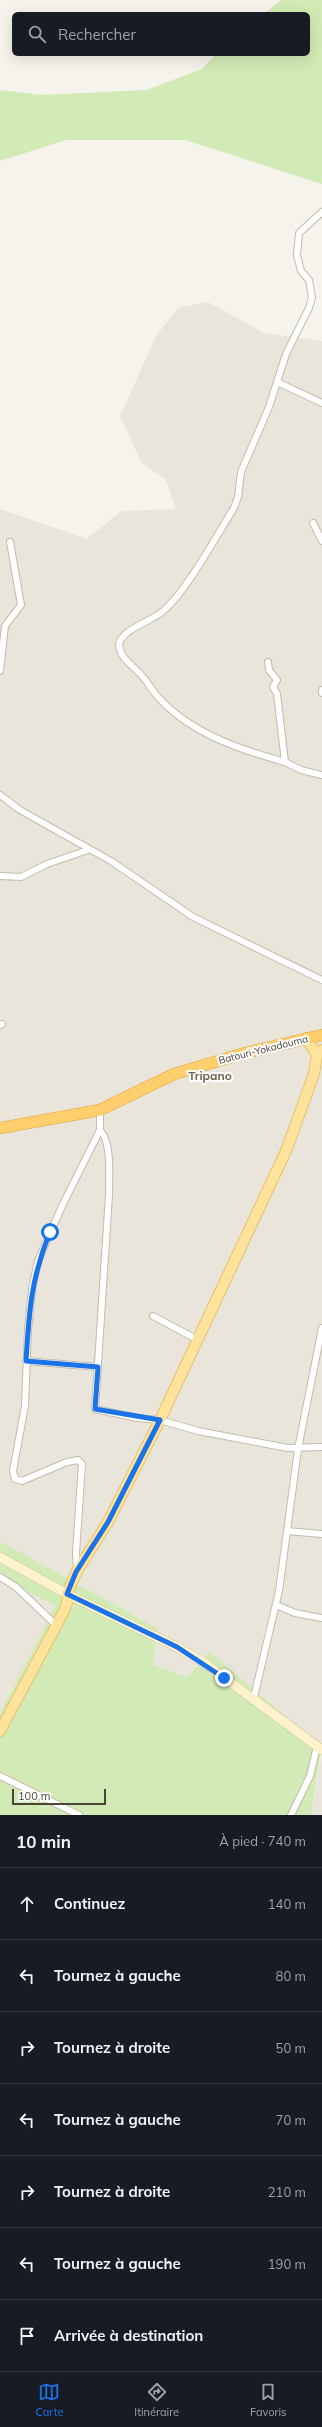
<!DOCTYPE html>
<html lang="fr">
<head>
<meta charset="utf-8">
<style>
  body { margin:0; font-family:Mulish,sans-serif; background:#20242c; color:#f1f3f6 }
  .scale { position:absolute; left:12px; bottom:10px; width:94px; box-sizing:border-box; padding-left:4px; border:2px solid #4b4439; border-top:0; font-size:11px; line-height:14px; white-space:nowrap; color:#4b4439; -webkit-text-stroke:3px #fff; paint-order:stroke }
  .stop { position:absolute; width:12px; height:12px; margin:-9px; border:3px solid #1a73e8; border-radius:50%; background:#fff }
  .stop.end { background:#1a73e8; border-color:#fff; box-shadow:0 1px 4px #0008 }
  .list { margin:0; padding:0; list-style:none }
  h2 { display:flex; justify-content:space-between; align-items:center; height:52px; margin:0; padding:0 16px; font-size:17px }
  h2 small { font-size:13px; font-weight:400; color:#9ea1a6 }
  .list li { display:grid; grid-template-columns:26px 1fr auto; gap:12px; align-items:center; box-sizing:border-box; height:72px; padding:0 16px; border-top:1px solid #363941 }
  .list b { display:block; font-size:15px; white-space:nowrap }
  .list em { font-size:13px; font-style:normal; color:#9ea1a6 }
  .icon { flex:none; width:22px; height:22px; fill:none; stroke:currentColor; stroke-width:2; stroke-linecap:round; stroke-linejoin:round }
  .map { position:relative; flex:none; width:322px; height:1815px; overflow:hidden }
  .search { position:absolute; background:#171b24; box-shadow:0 4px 16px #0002; left:12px; right:12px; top:12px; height:44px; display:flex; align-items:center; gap:10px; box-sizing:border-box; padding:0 14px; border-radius:6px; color:#9ea1a6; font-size:15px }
  .sheet { height:556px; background:#171b24 }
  nav { display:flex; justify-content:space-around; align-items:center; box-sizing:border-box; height:56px; border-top:1px solid #363941; background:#171b24; font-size:11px; color:#9ea1a6 }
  nav a { display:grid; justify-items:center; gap:2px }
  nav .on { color:#1a73e8 }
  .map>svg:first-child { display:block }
  .residential { fill:#eae5da }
  .green { fill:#d2eab5 }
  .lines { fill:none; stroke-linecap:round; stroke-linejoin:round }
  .street-casing { stroke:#c2bbae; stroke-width:8 }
  .secondary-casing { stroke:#d6c79b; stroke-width:10 }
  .primary-casing { stroke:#e6c16a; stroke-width:12 }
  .highway-casing { stroke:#e0a43c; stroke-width:12 }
  .street { stroke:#fff; stroke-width:6 }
  .secondary { stroke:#fff3cd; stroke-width:9 }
  .primary { stroke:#ffe39c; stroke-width:10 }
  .highway { stroke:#ffcf6e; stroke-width:11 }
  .route { stroke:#1a73e8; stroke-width:5 }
  .labels { text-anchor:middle; stroke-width:4; stroke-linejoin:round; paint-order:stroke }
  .street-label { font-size:10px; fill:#4b4439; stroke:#fff }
  .quarter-label { font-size:12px; font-weight:bold; fill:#6e6250; stroke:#fff }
</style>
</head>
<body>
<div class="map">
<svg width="322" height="1815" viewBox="0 0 322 1815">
  <rect width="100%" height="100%" fill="#f6f3ec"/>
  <!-- residential -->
  <g class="residential">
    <path d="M208,302l56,31 58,8v1406l-112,-95 -23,25 -34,-12 4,-37 -157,-87v-1032l87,30 34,-28 55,-2 -10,-29 -25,-18 -21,-46 36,-80 22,-28z"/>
    <path d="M0,1577l55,29 -55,107z"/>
    <path d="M322,1754v61h-11z"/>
  </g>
  <!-- green -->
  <g class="green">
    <path d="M281,0h41v184l-137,-44h-119l-66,21v-71l41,5 105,-5 56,-21 14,-15h92v-40h-44z"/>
    <path d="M0,1541l157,87 -4,37 34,12 23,-25 112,95 -11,68h-311v-102l55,-107 -55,-29z"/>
  </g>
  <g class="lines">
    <defs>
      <g id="street">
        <path d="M277,382l45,21"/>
        <path d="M313,523l9,18"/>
        <path d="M268,662l1,8 8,10 -4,7 4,7 8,68 16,8 21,5"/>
        <path d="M0,671l5,-45 16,-21 -11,-63"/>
        <path d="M322,690v3"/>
        <path d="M285,762c-47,-13 -95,-29 -128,-66 -6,-7 -9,-14 -15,-20 -8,-10 -22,-17 -23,-31 2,-16 32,-23 44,-34 23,-19 54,-76 71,-103l4,-11 3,-25 28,-65 17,-53 23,-46 3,-11 -3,-17 -8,-9 -4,-16 2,-22 23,-21"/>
        <path d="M0,795l20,15 91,51 82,56 129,63"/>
        <path d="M0,876l21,1 26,-13 41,-14"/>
        <path d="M0,1025l2,-1"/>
        <path d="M100,1130c12,12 9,48 9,65l-14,214 42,9 23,2 38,11 90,17 34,-1"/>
        <path d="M153,1316l45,24"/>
        <path d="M26,1361l72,6"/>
        <path d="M287,1531l35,3"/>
        <path d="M77,1570l-1,-17 6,-89 -4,-4 -11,2 -45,19 -7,-2 -2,-8 12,-65 3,-76 4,-41 6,-28 24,-55 38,-76v-20"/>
        <path d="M0,1577l16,10 40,38"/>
        <path d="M276,1605l19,8 27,5"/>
        <path d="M253,1701l26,-110 19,-142 24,-121"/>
        <path d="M0,1776l79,39"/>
        <path d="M291,1815l19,-39 7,-30"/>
      </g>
      <path id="secondary" d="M0,1557l67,37 110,53 29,17 116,86"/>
      <g id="primary">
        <path d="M306,1038l11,17"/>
        <path d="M0,1731l64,-120 4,-11 -1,-6 10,-23 31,-49 52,-102 126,-269 28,-77 3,-19 5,-5"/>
      </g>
      <path id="highway" d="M0,1128l100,-18 74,-36 71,-21 77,-18"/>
    </defs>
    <!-- street casing -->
    <use href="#street" class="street-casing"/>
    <!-- secondary casing -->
    <use href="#secondary" class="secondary-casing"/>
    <!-- primary casing -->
    <use href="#primary" class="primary-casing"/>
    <!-- highway casing -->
    <use href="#highway" class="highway-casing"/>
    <!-- street -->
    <use href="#street" class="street"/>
    <!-- secondary -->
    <use href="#secondary" class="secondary"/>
    <!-- primary -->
    <use href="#primary" class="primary"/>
    <!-- highway -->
    <use href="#highway" class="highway"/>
  </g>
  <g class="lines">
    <!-- route -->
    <path class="route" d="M50,1232c-19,46 -21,80 -24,129l72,6 -3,42 65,11 -52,102 -32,50 -9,22 110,53 47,31"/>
  </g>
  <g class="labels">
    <!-- street labels -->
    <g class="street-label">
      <text transform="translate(263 1049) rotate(-14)" y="4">Batouri-Yokadouma</text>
    </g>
    <!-- quarter labels -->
    <g class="quarter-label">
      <text x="210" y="1080">Tripano</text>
    </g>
  </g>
</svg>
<div class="scale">100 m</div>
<div class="stop" style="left:50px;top:1232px"></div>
<div class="stop end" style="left:224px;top:1678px"></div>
<div class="search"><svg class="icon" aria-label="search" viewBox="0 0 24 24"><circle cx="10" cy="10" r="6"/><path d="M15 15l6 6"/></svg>Rechercher</div>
</div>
<section class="sheet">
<h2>10 min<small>À pied · 740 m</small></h2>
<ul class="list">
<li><svg class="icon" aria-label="ahead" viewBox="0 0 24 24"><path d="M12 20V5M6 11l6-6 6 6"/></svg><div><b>Continuez</b></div><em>140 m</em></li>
<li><svg class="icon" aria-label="left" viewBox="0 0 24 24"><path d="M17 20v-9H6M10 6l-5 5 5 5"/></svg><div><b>Tournez à gauche</b></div><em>80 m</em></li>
<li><svg class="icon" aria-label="right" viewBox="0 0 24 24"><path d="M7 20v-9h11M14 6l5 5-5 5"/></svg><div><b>Tournez à droite</b></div><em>50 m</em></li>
<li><svg class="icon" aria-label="left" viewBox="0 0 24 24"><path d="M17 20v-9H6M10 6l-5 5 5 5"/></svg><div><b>Tournez à gauche</b></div><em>70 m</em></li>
<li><svg class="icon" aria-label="right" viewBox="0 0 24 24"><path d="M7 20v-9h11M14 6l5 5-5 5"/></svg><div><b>Tournez à droite</b></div><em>210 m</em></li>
<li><svg class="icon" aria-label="left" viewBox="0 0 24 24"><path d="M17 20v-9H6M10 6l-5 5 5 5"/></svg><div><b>Tournez à gauche</b></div><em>190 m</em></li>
<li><svg class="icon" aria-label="arrive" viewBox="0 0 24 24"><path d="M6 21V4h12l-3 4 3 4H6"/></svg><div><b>Arrivée à destination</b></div></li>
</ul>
</section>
<nav>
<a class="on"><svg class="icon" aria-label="map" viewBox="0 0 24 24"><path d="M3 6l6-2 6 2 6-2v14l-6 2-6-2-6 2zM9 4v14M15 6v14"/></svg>Carte</a>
<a><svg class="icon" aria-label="directions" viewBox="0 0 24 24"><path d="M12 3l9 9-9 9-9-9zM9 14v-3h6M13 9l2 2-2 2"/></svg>Itinéraire</a>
<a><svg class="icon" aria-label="saved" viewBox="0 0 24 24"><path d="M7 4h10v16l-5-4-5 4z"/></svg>Favoris</a>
</nav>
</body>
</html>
